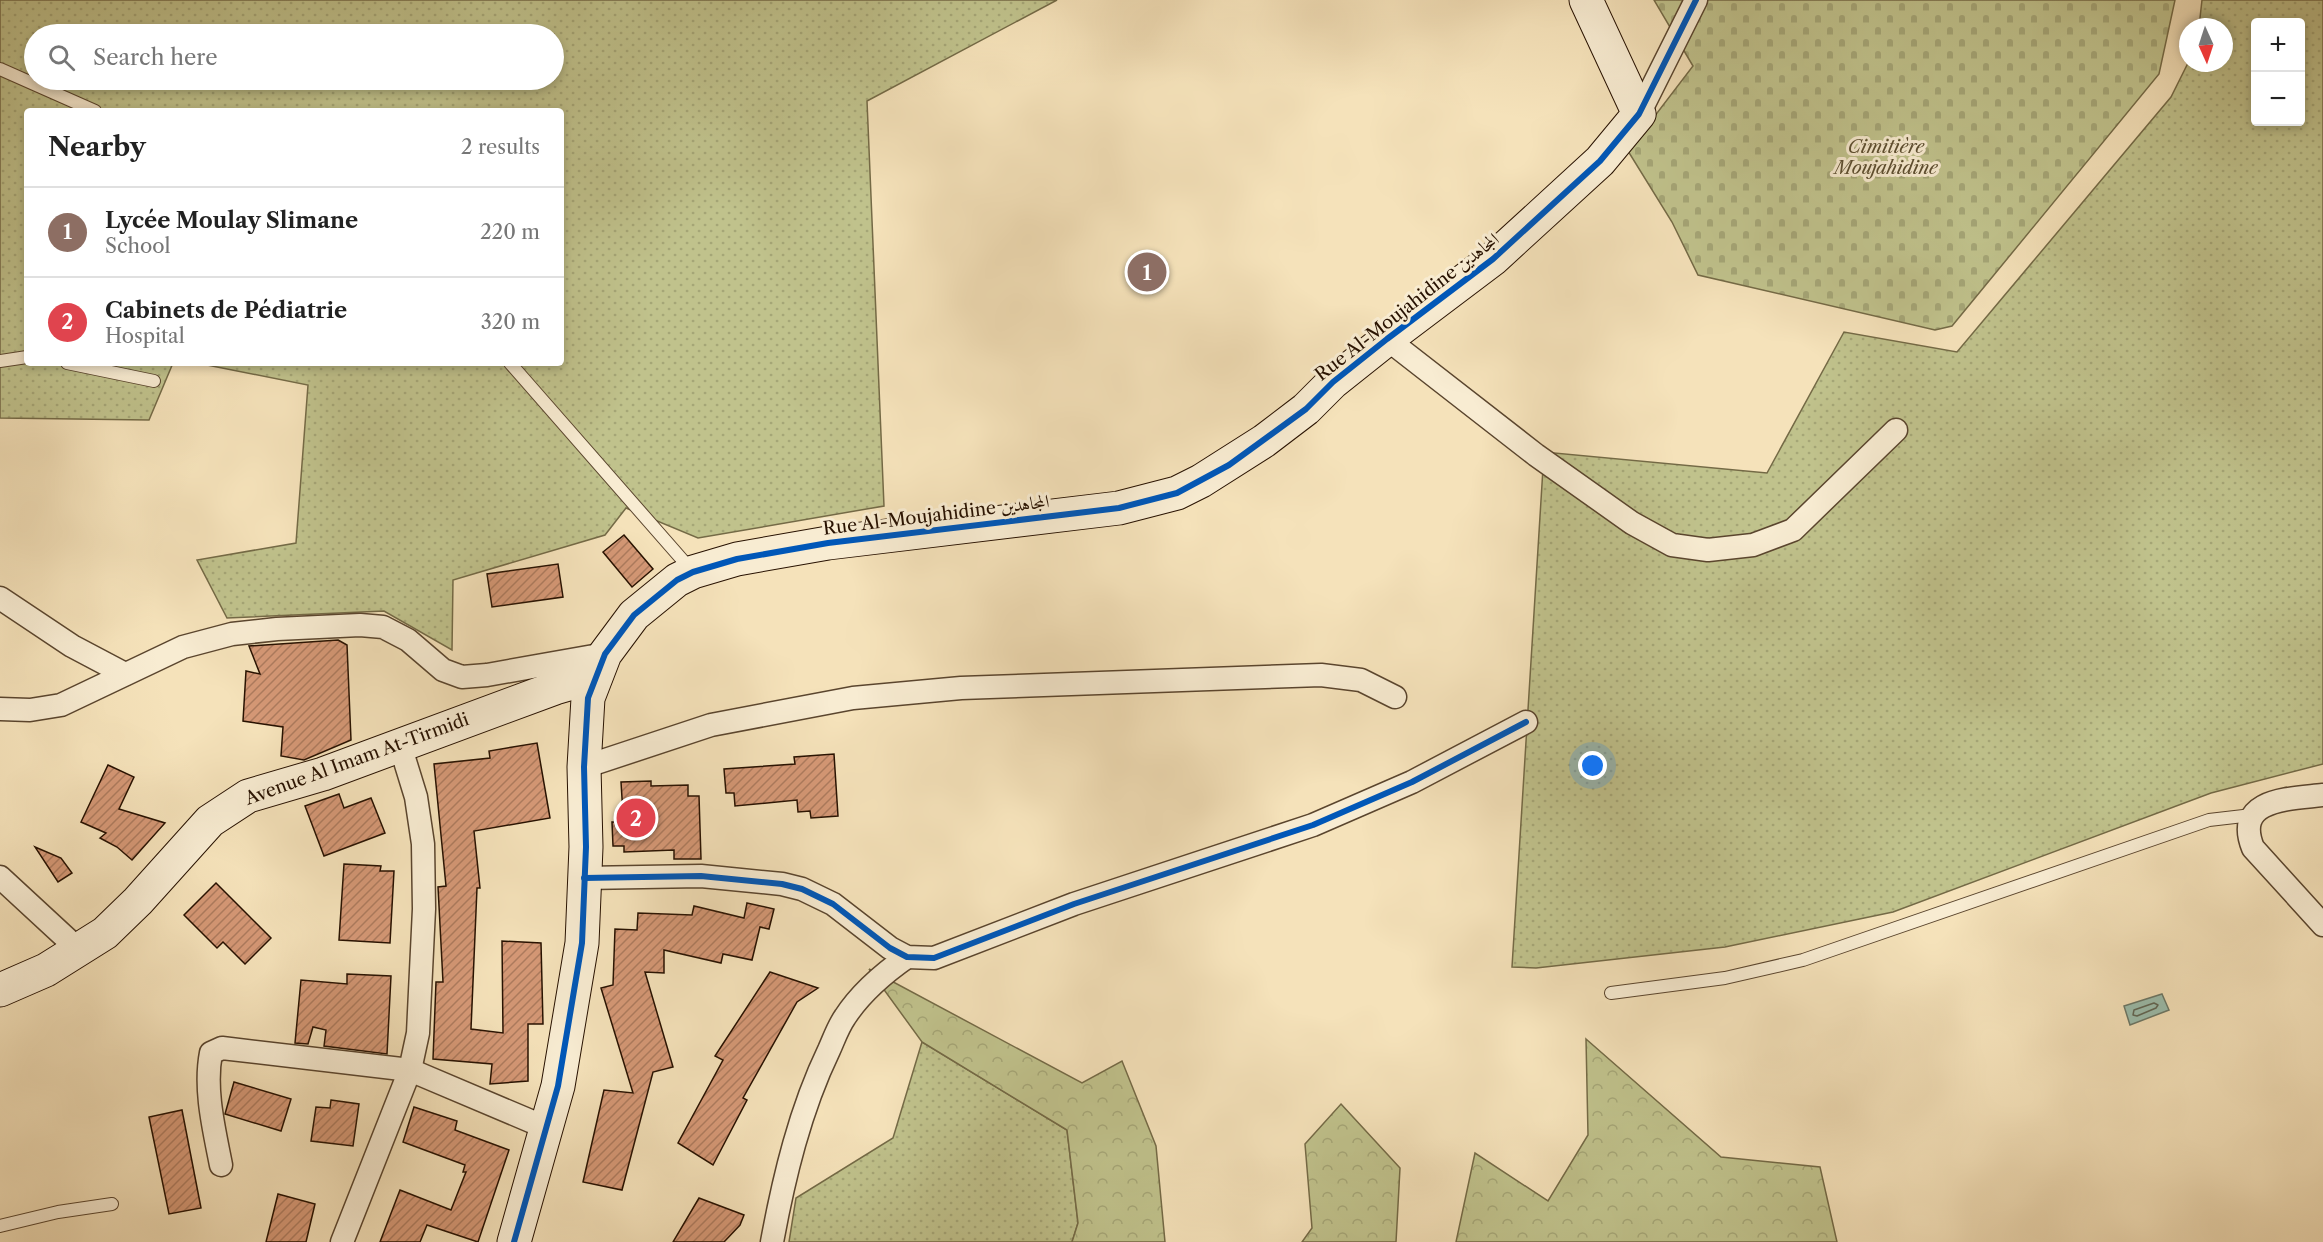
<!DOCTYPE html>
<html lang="en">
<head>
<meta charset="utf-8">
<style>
  body { margin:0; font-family:"Libre Caslon Text",Amiri,serif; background:#f2f2f2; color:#222 }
  .controls { position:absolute; right:18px; top:18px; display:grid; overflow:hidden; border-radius:6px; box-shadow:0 3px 9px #0003 }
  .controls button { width:54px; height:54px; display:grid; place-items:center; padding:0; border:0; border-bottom:2px solid #e0e0e0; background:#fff; color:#222; font:30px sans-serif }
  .compass { position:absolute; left:2179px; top:18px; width:54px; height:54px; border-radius:50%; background:#fff; box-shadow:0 3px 9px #0003; rotate:177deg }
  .you { position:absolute; left:1593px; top:766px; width:21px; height:21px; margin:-15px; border:4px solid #fff; border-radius:50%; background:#1a73e8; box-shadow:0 0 0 9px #1a73e833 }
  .badge { display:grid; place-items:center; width:39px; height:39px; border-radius:50%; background:#8f2418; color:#fff; font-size:20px; font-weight:700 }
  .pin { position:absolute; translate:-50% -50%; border:3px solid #fff; box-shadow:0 2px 6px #0006 }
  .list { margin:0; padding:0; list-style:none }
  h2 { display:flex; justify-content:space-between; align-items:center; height:78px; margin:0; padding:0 24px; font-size:26px }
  h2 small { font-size:20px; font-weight:400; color:#767676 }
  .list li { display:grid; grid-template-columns:39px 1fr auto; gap:18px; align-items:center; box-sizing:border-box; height:90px; padding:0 24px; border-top:2px solid #e0e0e0 }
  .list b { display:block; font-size:22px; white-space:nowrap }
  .list p { margin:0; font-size:20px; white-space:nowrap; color:#767676 }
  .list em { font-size:20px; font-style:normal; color:#767676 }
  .icon { flex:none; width:33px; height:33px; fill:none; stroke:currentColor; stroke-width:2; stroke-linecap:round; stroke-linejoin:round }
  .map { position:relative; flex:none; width:2323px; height:1242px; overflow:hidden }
  .search { position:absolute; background:#fff; box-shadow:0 3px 9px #0003; left:24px; top:24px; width:540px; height:66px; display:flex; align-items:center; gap:15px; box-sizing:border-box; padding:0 21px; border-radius:33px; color:#767676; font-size:22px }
  .panel { position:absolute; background:#fff; box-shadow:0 3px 9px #0003; left:24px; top:108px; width:540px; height:258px; border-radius:6px }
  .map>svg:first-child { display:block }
  .grass { fill:url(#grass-dots); stroke:#746a46; stroke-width:1.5; fill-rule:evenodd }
  .forest { fill:url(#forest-crowns); stroke:#746a46; stroke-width:1.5 }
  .cemetery { fill:url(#cemetery-stones); stroke:#746a46; stroke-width:1.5 }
  .water { fill:#9cbead; stroke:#6d7968; stroke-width:1.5 }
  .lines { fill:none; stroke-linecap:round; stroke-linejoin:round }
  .shore { stroke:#626856; stroke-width:1.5 }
  .building { fill:url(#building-hatch); stroke:#271100; stroke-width:1.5 }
  .lane-casing { stroke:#5a452e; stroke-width:14 }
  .street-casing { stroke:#5a452e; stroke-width:25 }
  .secondary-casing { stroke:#271100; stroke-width:35 }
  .lane { stroke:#f8ecd2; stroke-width:12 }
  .street { stroke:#f8ecd2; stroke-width:22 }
  .secondary { stroke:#f8ecd2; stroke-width:33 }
  .cycleway-casing { stroke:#f8ecd2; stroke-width:10 }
  .cycleway { stroke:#0057b8; stroke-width:6 }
  .labels { text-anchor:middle; stroke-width:6; stroke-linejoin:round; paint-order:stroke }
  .park-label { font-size:18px; font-style:italic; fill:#5d4f31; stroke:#f8ecd2 }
  .street-label { font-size:18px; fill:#271100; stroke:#f8ecd2 }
</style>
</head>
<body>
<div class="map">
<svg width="2323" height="1242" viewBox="0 0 2323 1242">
  <defs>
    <pattern id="grass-dots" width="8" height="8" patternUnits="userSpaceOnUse" patternTransform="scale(1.5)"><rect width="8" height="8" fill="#c0c28c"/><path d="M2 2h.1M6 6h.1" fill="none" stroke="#a5a677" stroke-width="1.8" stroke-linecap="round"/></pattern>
    <pattern id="forest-crowns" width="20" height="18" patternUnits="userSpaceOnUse" patternTransform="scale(1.5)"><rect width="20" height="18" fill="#c0c28c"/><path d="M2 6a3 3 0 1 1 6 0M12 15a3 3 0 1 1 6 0" fill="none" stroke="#a5a677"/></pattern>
    <pattern id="cemetery-stones" width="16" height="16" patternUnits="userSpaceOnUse" patternTransform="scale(1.5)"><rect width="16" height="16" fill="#c0c28c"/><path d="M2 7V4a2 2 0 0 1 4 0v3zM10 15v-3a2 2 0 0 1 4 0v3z" fill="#a5a677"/></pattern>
    <pattern id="building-hatch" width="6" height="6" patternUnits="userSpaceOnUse" patternTransform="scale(1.5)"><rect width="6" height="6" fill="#d59876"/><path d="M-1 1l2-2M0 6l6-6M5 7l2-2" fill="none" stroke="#ad7b5e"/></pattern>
  </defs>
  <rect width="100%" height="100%" fill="#f5e2ba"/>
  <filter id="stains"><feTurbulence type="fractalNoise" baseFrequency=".00333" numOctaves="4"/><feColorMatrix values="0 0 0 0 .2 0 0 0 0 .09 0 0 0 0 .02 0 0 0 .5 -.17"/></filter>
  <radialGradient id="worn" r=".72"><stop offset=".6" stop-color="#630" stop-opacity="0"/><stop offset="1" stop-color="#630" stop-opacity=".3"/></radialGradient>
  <!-- grass -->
  <g class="grass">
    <path d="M0,0h1057l-190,101 17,405 -186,32 -72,-30 -21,27 -152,45 -1,70 -68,-39 -157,7 -30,-58 99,-17 12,-158 -111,-22h364v-252h-534v252h146l-24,57 -149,-2zM34,34h520v46h-520z"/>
    <path d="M2202,0h121v764l-112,29 -318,119 -168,35 -189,21 -24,-1 32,-515 223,21 77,-141 113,20 214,-255 17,-34h36v-36h-25zM2256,22h44v100h-44z"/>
    <path d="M922,1042l145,88 11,93 -6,19h-283l7,-44 97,-60z"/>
  </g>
  <!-- forest -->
  <g class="forest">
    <path d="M869,969l213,114 40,-22 34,85 9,96h-93l6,-19 -11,-93 -145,-88z"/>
    <path d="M1586,1039l135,118 99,10 17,75h-381l19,-89 73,48 40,-66z"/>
    <path d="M1341,1104l59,64 -4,74h-94l10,-14 -7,-84z"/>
  </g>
  <!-- cemetery -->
  <path class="cemetery" d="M1654,0h521l-16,74 -207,252 -17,4 -237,-55 -26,-53 -44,-71 65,-85z"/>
  <!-- water -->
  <path class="water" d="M2162,994l7,16 -39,15 -6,-19z"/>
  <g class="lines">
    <!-- shore -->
    <path class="shore" d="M2154,1003l4,2 -2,3 -19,8 -4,-1 1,-5z"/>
  </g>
  <!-- building -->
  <g class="building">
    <path d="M624,535l29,34 -21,18 -29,-35z"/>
    <path d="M558,564l5,33 -71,10 -5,-33z"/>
    <path d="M338,640l9,5 4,95 -47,20 -23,-4 2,-29 -40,-6 3,-50 14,3 -11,-28z"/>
    <path d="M537,743l13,75 -76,13 6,57h-3l-6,141 32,4 -1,-92 39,2 2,81h-15v57l-38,3 2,-20 -59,-5 3,-77h7l-5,-95 8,-1 -12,-122 56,-6 -1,-7z"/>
    <path d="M834,754l4,62 -27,2 -1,-7 -12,1 -1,-12 -62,6 -1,-13h-8l-2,-24 71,-5 -1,-7z"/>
    <path d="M108,765l26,12 -15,32 46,14 -33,37 -15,-13 -17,-9 6,-5 -25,-11z"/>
    <path d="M651,781v5l37,-1v11h11l2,63h-27v-9l-50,2v-6h-11l-1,-24h7v-7l4,-1 -2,-32z"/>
    <path d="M339,794l5,14 27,-10 14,35 -61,23 -19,-50z"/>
    <path d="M35,847l26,11 11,15 -14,9z"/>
    <path d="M344,864l37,2 -1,5h14l-4,72 -51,-3z"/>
    <path d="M216,883l55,55 -26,26 -22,-22 -6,6 -33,-33z"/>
    <path d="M747,903l27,6 -5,20 -9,-2 -8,33 -29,-6 -2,9 -57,-13v23l-19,-1 28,95 -20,5 -31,118 -39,-8 21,-92 29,3 -32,-105 12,-3 2,-56 22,1 1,-17 54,2 2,-9 50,12z"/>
    <path d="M770,972l48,16 -21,14 -54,96 4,2 -34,65 -35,-22 45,-83 -8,-4z"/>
    <path d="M347,974l44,2 -4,78 -63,-8 2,-16 -13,-3 -5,17 -13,-1 6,-63 46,4z"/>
    <path d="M234,1082l57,17 -10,32 -56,-17z"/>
    <path d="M331,1100l28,4 -6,42 -42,-5 5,-34 14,1z"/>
    <path d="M414,1107l43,14 -2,9 54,20 -31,92 -51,-17 -7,17h-40l20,-52 51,20 15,-38h-3l2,-7 -62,-23z"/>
    <path d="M182,1110l19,98 -32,6 -20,-97z"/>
    <path d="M278,1194l37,10 -9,38h-40z"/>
    <path d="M699,1198l45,17 -4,10 -16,17h-51z"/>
  </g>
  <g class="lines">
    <defs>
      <g id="lane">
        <path d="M0,69l95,42"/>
        <path d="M0,361l27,-4"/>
        <path d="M67,363l87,18"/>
        <path d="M510,363l183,209"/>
        <path d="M1611,993l114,-15 78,-18 406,-140 43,-5"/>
        <path d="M0,1226l58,-14 54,-8"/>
      </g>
      <g id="street">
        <path d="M1639,114l57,-114"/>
        <path d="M1387,339l149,116 96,68 40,22 36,5 45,-5 40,-15 103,-100"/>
        <path d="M0,598l72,48 53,28"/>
        <path d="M0,709l30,1 31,-5 122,-58 49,-13 45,-5 83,-4 23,2 25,13 35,30 19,7 25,-2 118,-21"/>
        <path d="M584,767l127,-42 142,-27 108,-10 360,-13 40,5 34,17"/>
        <path d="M2323,795c-33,4 -90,3 -70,53l70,77"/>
        <path d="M0,877l79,73"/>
        <path d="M584,878l117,-2 81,8 20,5 31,15 57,44 17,9 27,1 140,-54 239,-79 99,-43 114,-60"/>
        <path d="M221,1165c-7,-36 -17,-76 -10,-112l11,-5 188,22 137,58"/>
        <path d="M342,1242l68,-172 8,-37 6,-124 -1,-65 -7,-47 -16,-52"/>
        <path d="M772,1242c12,-65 28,-132 57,-192 5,-11 9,-23 16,-33 15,-23 39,-44 62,-60"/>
      </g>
      <g id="secondary">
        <path d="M0,990l46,-20 59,-37 33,-32 72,-80 38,-25 75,-22 232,-86 41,-12"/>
        <path d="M514,1242l44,-156 24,-143 4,-96 -2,-80 4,-69 17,-44 29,-39 43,-35 16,-8 44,-13 91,-16 291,-35 58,-15 24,-12 63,-40 42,-32 27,-27 54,-43 106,-80 107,-98 39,-47 -53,-114"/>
      </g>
    </defs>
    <!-- lane casing -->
    <use href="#lane" class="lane-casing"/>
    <!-- street casing -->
    <use href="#street" class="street-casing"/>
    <!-- secondary casing -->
    <use href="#secondary" class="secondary-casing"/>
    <!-- lane -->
    <use href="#lane" class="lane"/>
    <!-- street -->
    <use href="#street" class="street"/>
    <!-- secondary -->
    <use href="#secondary" class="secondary"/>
    <defs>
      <g id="cycleway">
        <path d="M584,878l117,-2 81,8 20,5 31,15 57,44 17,9 27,1 140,-54 239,-79 99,-43 114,-60"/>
        <path d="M514,1242l44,-156 24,-143 4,-96 -2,-80 4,-69 17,-44 29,-39 43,-35 16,-8 44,-13 91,-16 291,-35 58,-15 52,-28 77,-56 27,-27 54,-43 106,-80 107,-98 39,-47 57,-114"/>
      </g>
    </defs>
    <!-- cycleway casing -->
    <use href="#cycleway" class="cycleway-casing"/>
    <!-- cycleway -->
    <use href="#cycleway" class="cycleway"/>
  </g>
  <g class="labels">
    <!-- park labels -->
    <g class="park-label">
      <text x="1886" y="153">Cimitière<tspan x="1886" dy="21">Moujahidine</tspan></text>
    </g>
    <!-- street labels -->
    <g class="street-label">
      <text transform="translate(1407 307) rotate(-38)" y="6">Rue Al-Moujahidine المجاهدين</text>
      <text transform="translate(936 515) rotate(-7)" y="6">Rue Al-Moujahidine المجاهدين</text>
      <text transform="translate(357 759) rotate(-20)" y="6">Avenue Al Imam At-Tirmidi</text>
    </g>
  </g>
  <rect width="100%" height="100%" filter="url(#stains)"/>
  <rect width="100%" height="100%" fill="url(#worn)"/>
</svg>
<div class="controls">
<button>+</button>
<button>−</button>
</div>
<svg class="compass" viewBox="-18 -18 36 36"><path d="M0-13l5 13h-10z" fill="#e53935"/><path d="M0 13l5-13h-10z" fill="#767676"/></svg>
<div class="you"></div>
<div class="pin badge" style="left:1147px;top:272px;background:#8d6e63">1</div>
<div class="pin badge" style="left:636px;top:818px;background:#e0444e">2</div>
<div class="search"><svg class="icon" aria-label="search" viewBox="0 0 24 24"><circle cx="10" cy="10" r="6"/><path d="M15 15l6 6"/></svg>Search here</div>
<section class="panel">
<h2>Nearby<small>2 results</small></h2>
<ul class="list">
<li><span class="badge" style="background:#8d6e63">1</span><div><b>Lycée Moulay Slimane</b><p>School</p></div><em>220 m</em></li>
<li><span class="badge" style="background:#e0444e">2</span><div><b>Cabinets de Pédiatrie</b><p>Hospital</p></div><em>320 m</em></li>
</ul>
</section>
</div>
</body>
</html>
